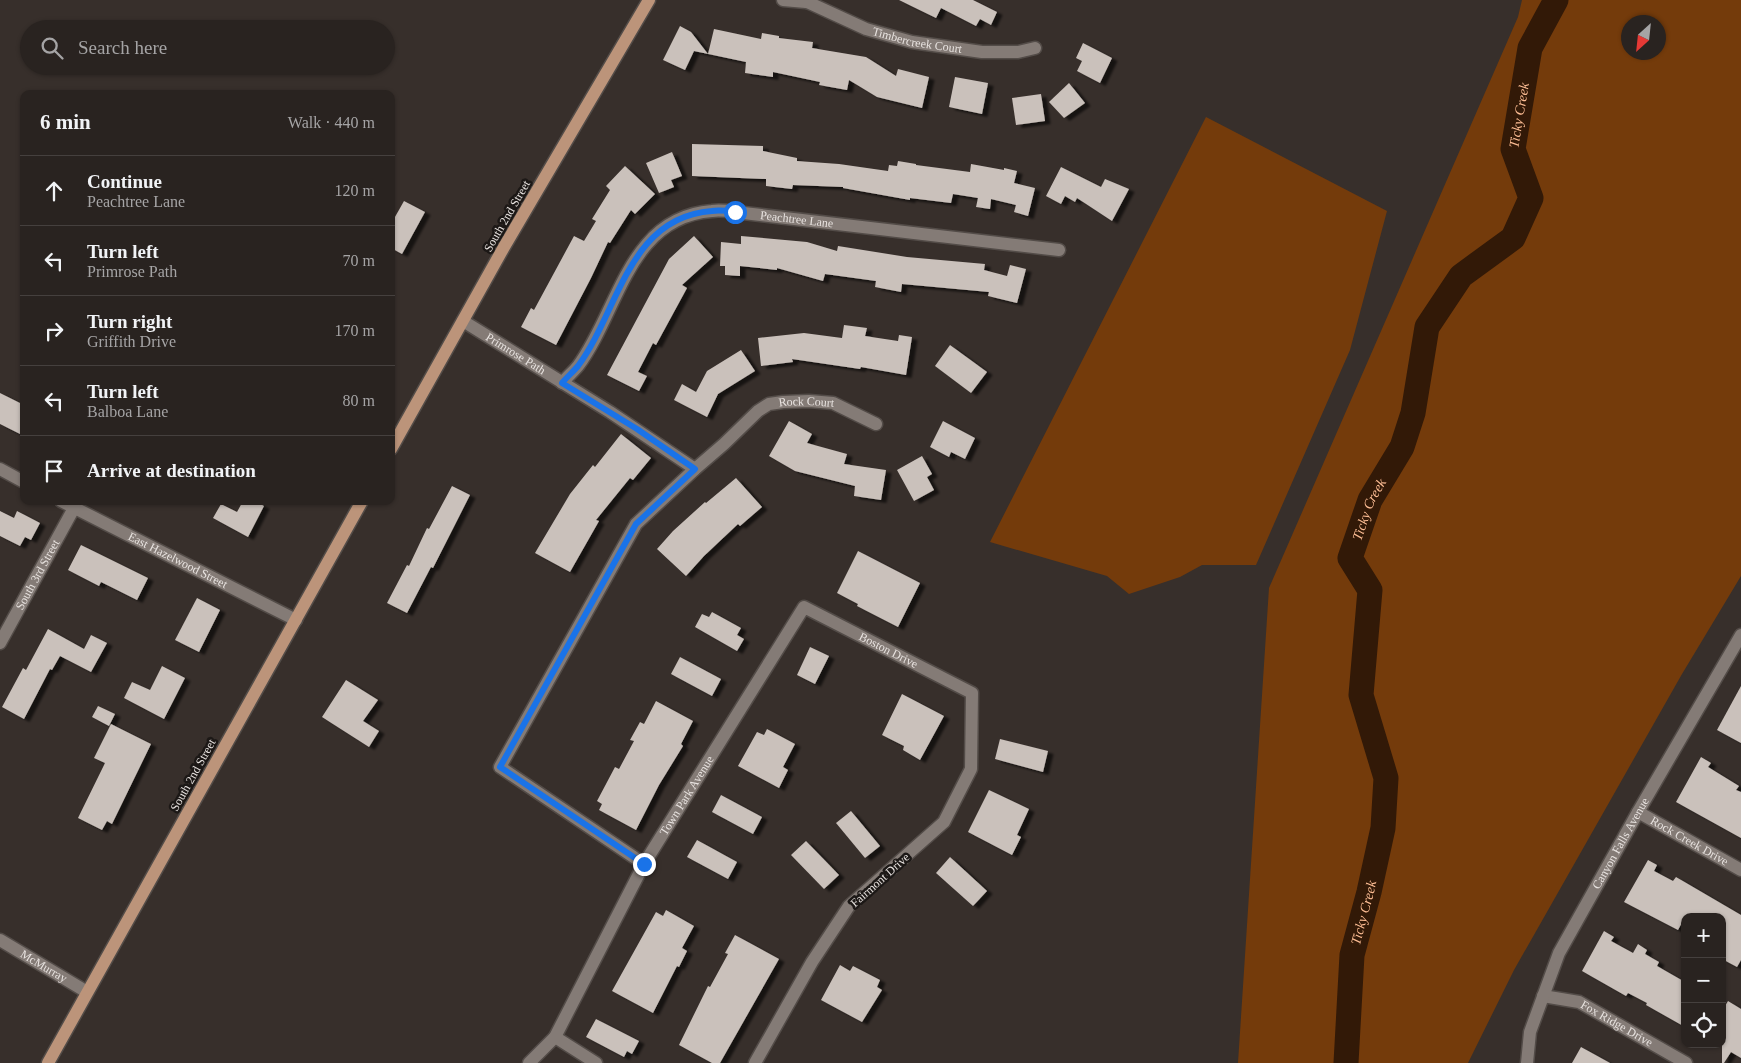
<!DOCTYPE html>
<html lang="en">
<head>
<meta charset="utf-8">
<style>
  body { margin:0; font-family:Georgia,serif; background:#312b29; color:#f1f3f6 }
  .controls { position:absolute; right:15px; bottom:15px; display:grid; overflow:hidden; border-radius:10px; box-shadow:0 1px 4px #0004 }
  .controls button { width:45px; height:45px; display:grid; place-items:center; padding:0; border:0; border-bottom:1px solid #45403e; background:#292320; color:#f1f3f6; font:25px sans-serif }
  .compass { position:absolute; left:1621px; top:15px; width:45px; height:45px; border-radius:50%; background:#292320; box-shadow:0 1px 4px #0004; rotate:207deg }
  .stop { position:absolute; width:15px; height:15px; margin:-11px; border:4px solid #1a73e8; border-radius:50%; background:#fff }
  .stop.end { background:#1a73e8; border-color:#fff; box-shadow:0 1px 5px #0008 }
  .list { margin:0; padding:0; list-style:none }
  h2 { display:flex; justify-content:space-between; align-items:center; height:65px; margin:0; padding:0 20px; font-size:21px }
  h2 small { font-size:16px; font-weight:400; color:#a5a4a5 }
  .list li { display:grid; grid-template-columns:32px 1fr auto; gap:15px; align-items:center; box-sizing:border-box; height:70px; padding:0 20px; border-top:1px solid #45403e }
  .list b { display:block; font-size:19px; white-space:nowrap }
  .list p { margin:0; font-size:16px; white-space:nowrap; color:#a5a4a5 }
  .list em { font-size:16px; font-style:normal; color:#a5a4a5 }
  .icon { flex:none; width:28px; height:28px; fill:none; stroke:currentColor; stroke-width:2; stroke-linecap:round; stroke-linejoin:round }
  .map { position:relative; flex:none; width:1741px; height:1063px; overflow:hidden }
  .search { position:absolute; background:#292320; box-shadow:0 1px 4px #0004; left:20px; top:20px; width:375px; height:55px; display:flex; align-items:center; gap:12px; box-sizing:border-box; padding:0 18px; border-radius:28px; color:#a5a4a5; font-size:19px }
  .panel { position:absolute; background:#292320; box-shadow:0 1px 4px #0004; left:20px; top:90px; width:375px; height:415px; border-radius:10px }
  .map>svg:first-child { display:block }
  .green { fill:#743b0b; fill-rule:evenodd }
  .lines { fill:none; stroke-linecap:round; stroke-linejoin:round }
  .river { stroke:#321907; stroke-width:25 }
  .building { fill:#cac1bb; filter:url(#shadow) }
  .minor-casing { stroke:#534c48; stroke-width:15 }
  .major-casing { stroke:#534c48; stroke-width:15 }
  .minor { stroke:#847b76; stroke-width:12 }
  .major { stroke:#bc947a; stroke-width:12 }
  .route { stroke:#1a73e8; stroke-width:6 }
  .labels { text-anchor:middle; stroke-width:5; stroke-linejoin:round; paint-order:stroke }
  .street-label { font-size:12px; fill:#e8e3e0; stroke:#1c1816 }
  .water-label { font-size:14px; font-style:italic; fill:#fdbd94; stroke:#1c1816 }
</style>
</head>
<body>
<div class="map">
<svg width="1741" height="1063" viewBox="0 0 1741 1063">
  <defs>
    <filter id="shadow"><feDropShadow dx="5.5" dy="3" stdDeviation="1" flood-color="#0009"/></filter>
  </defs>
  <rect width="100%" height="100%" fill="#372f2b"/>
  <!-- green -->
  <g class="green">
    <path d="M1522,0h219v576l-59,98 -168,296 -46,93h-230l31,-475 249,-571zM1628,22h30v30h-30z"/>
    <path d="M1206,117l181,94 -37,139 -94,215h-54l-22,12 -51,17 -22,-18 -117,-34z"/>
  </g>
  <g class="lines">
    <!-- river -->
    <path class="river" id="s1" d="M1346,1063l6,-108 17,-63 14,-64 3,-50 -25,-83 9,-105 -20,-32 20,-58 32,-53 11,-34 14,-86 34,-51 52,-38 18,-40 -18,-49 17,-101 26,-48"/>
  </g>
  <!-- building -->
  <g class="building">
    <path d="M899,0h74l24,12 -6,13 -11,-6 -4,7 -35,-18 -5,10z"/>
    <path d="M680,26l11,6 17,22 6,-25 47,10 1,-6 17,3v2l34,4 -1,6 54,9 30,19 2,-7 31,8 -7,31 -45,-11 -28,-17 -2,10 -28,-5 1,-3 -47,-10v5l-28,-4 1,-11 -52,-11 -9,19 -22,-10z"/>
    <path d="M1083,43l29,15 -12,25 -23,-12 5,-10 -6,-3z"/>
    <path d="M955,77l33,6 -6,31 -33,-7z"/>
    <path d="M1069,83l16,20 -21,15 -15,-16z"/>
    <path d="M1041,94l4,27 -29,4 -4,-27z"/>
    <path d="M692,144l71,2v5l34,7v3l42,3 49,7 1,-6 8,1 1,-5 18,3v1l54,7 1,-8 33,6v-2l13,3 -3,12 21,5 -7,28 -14,-4 2,-7 -25,-6 -1,10 -14,-2 2,-9 -25,-4 -2,9 -41,-5v2l-67,-12v-1l-50,-2 -1,4 -26,-3v-7l-74,-3z"/>
    <path d="M672,152l10,24 -11,4 3,7 -15,6 -13,-30z"/>
    <path d="M625,166l30,28 -20,20 -4,-4 -21,33 -2,-1 -17,36 -35,67 -35,-18 10,-19 3,2 40,-74 10,5 12,-20 -4,-2 18,-29 -4,-4z"/>
    <path d="M1061,167l40,20 4,-8 24,10 -17,32 -35,-23 -2,4 -10,-6 -4,8 -15,-8z"/>
    <path d="M404,201l21,11 -23,42 -11,-6v-24z"/>
    <path d="M694,236l19,21 -31,28 5,3 -31,57 -3,-2 -15,29 9,4 -8,15 -32,-16 62,-116z"/>
    <path d="M741,236l66,6 30,9 1,-5 69,11 78,7 -1,6 23,6 3,-11 16,4 -9,34 -29,-7 1,-4 -87,-8 -1,8 -26,-5 1,-6 -51,-7 -2,7 -46,-13v2l-37,-4v10l-15,-1v-9h-5l1,-24 20,2z"/>
    <path d="M844,325l23,3 -2,8 33,5 1,-6 13,2 -6,38 -45,-8 -1,2 -68,-10 1,3 -32,4 -3,-28 46,-5 38,5z"/>
    <path d="M950,345l37,27 -16,21 -36,-27z"/>
    <path d="M741,350l14,21 -37,23 -11,23 -33,-17 8,-16 14,8 11,-21z"/>
    <path d="M0,393l24,12v21l-4,8 -20,-10z"/>
    <path d="M789,421l23,13 -5,9 40,11 -3,10 42,6 -5,30 -27,-4 1,-10 -60,-15 -26,-15z"/>
    <path d="M943,421l32,17 -10,21 -14,-7 -2,5 -19,-10z"/>
    <path d="M621,434l30,24 -18,22 -3,-2 -34,42 3,1 -29,51 -35,-19 35,-59 23,-29 2,2z"/>
    <path d="M922,456l10,18 -5,3 7,13 -20,11 -17,-31z"/>
    <path d="M736,478l26,29 -22,19 -2,-2 -34,32 -18,20 -29,-27 16,-18 32,-29 1,1z"/>
    <path d="M452,486l18,9 -37,73 -2,-1 -24,46 -20,-10 20,-38 2,1 18,-38 2,1z"/>
    <path d="M243,501h12l9,5 -16,31 -35,-19 8,-14 16,8z"/>
    <path d="M0,511l14,7 3,-7 23,12 -9,17 -6,-3 -5,9 -20,-10z"/>
    <path d="M81,545l67,33 -11,22 -36,-18 -2,4 -31,-16z"/>
    <path d="M858,551l62,32 -22,44 -41,-21 1,-2 -21,-11z"/>
    <path d="M197,598l23,12 -21,42 -24,-12z"/>
    <path d="M712,612l29,16 -4,7 7,4 -7,12 -42,-24 7,-13 7,3z"/>
    <path d="M48,629l36,20 7,-14 16,8 -16,29 -31,-16 -8,14 -2,-1 -26,50 -22,-12 21,-39 3,2z"/>
    <path d="M810,647l19,9 -14,28 -18,-9z"/>
    <path d="M680,657l41,22 -9,17 -41,-22z"/>
    <path d="M162,666l23,12 -21,41 -40,-21 8,-16 18,8z"/>
    <path d="M346,680l32,20 -15,21 16,10 -10,16 -47,-30z"/>
    <path d="M1741,686v57l-24,-13z"/>
    <path d="M902,694l42,22 -24,44 -17,-10 1,-4 -22,-11z"/>
    <path d="M656,701l37,20 -12,23 2,2 -24,39 -23,45 -37,-20 3,-6 -5,-3 18,-34 4,2 15,-28 -4,-1 10,-18 4,2z"/>
    <path d="M98,706l17,8 -6,12 -17,-9z"/>
    <path d="M111,724l40,20 -39,80 -5,-3 -5,9 -24,-12 27,-55 -11,-5z"/>
    <path d="M767,729l28,15 -12,23 5,3 -9,18 -41,-22 19,-34 7,3z"/>
    <path d="M1000,739l48,12 -5,21 -48,-13z"/>
    <path d="M1701,757l10,6 -3,4 31,19 -3,4 5,2v46l-65,-36z"/>
    <path d="M989,790l40,19 -12,26 4,2 -9,18 -44,-23z"/>
    <path d="M721,795l41,22 -9,17 -41,-22z"/>
    <path d="M851,811l29,35 -15,12 -29,-35z"/>
    <path d="M697,840l40,22 -9,17 -41,-22z"/>
    <path d="M806,841l33,34 -15,14 -33,-34z"/>
    <path d="M950,857l37,34 -14,15 -37,-33z"/>
    <path d="M1648,860l9,5 -3,6 19,10 3,-4 65,38v45l-4,7 -15,-8v-42h-37l-7,13 -54,-28z"/>
    <path d="M666,910l28,16 -12,22 5,3 -8,16 -2,-1 -24,47 -41,-22 44,-79 7,4z"/>
    <path d="M1604,931l10,6 -3,4 22,12 5,-9 9,6 -2,4 14,8 -2,4 28,16v45l-39,-22 1,-2 -19,-10 -2,3 -44,-25z"/>
    <path d="M735,935l44,24 -59,104h-8l-33,-18 29,-59 2,1 18,-33 -3,-1z"/>
    <path d="M840,965l10,6 3,-5 27,14 -3,7 5,3 -20,32 -41,-22z"/>
    <path d="M1728,1001l13,8v49l-10,-6 -7,11h-2v-52z"/>
    <path d="M596,1019l43,22 -7,13 -5,-3 -3,6 -38,-20z"/>
    <path d="M1581,1047l29,16h-38z"/>
  </g>
  <g class="lines">
    <defs>
      <g id="minor">
        <path d="M783,0l23,2"/>
        <path id="s2" d="M803,0l63,29 46,13 70,10h36l17,-4"/>
        <path id="s3" d="M463,321l147,91 85,57"/>
        <path id="s4" d="M562,383c5,-6 11,-11 16,-17 41,-55 50,-149 134,-155 7,-1 16,0 23,1l324,38"/>
        <path d="M0,469l24,13"/>
        <path id="s5" d="M61,501l235,119"/>
        <path id="s6" d="M0,643l74,-135"/>
        <path id="s7" d="M1638,812l103,58"/>
        <path id="s8" d="M644,864l-144,-97 136,-243 59,-55 29,-25 34,-33 11,-7 14,-2 26,-1 24,2 43,21"/>
        <path id="s9" d="M0,940l87,52"/>
        <path id="s10" d="M1543,996l36,6 107,61"/>
        <path d="M555,1037l41,26"/>
        <path id="s11" d="M529,1063l26,-26 89,-173 160,-257 168,86 -1,76 -27,53 -95,84 -37,56 -57,101"/>
        <path id="s12" d="M1527,1063l3,-31 29,-79 79,-141 103,-177"/>
      </g>
      <g id="major">
        <path d="M391,449l113,-202 145,-247"/>
        <path d="M48,1063l314,-562"/>
      </g>
    </defs>
    <!-- minor casing -->
    <use href="#minor" class="minor-casing"/>
    <!-- major casing -->
    <use href="#major" class="major-casing"/>
    <!-- minor -->
    <use href="#minor" class="minor"/>
    <!-- major -->
    <use href="#major" class="major"/>
  </g>
  <g class="lines">
    <!-- route -->
    <path class="route" d="M644,864l-144,-97 136,-243 59,-55 -58,-40 -75,-46c5,-6 11,-11 16,-17 41,-55 50,-149 134,-155 7,-1 16,0 23,1"/>
  </g>
  <g class="labels">
    <!-- street labels -->
    <g class="street-label">
      <text dy="4" stroke="none"><textPath href="#s2" startOffset="122">Timbercreek Court</textPath></text>
      <text transform="translate(507 216) rotate(-60)" y="4">South 2nd Street</text>
      <text dy="4" stroke="none"><textPath href="#s4" startOffset="324">Peachtree Lane</textPath></text>
      <text dy="4" stroke="none"><textPath href="#s3" startOffset="62">Primrose Path</textPath></text>
      <text dy="4" stroke="none"><textPath href="#s8" startOffset="669">Rock Court</textPath></text>
      <text dy="4" stroke="none"><textPath href="#s5" startOffset="131">East Hazelwood Street</textPath></text>
      <text dy="4" stroke="none"><textPath href="#s6" startOffset="78">South 3rd Street</textPath></text>
      <text dy="4" stroke="none"><textPath href="#s11" startOffset="629">Boston Drive</textPath></text>
      <text transform="translate(193 775) rotate(-61)" y="4">South 2nd Street</text>
      <text dy="4" stroke="none"><textPath href="#s11" startOffset="312">Town Park Avenue</textPath></text>
      <text dy="4" stroke="none"><textPath href="#s7" startOffset="59">Rock Creek Drive</textPath></text>
      <text dy="4" stroke="none"><textPath href="#s12" startOffset="241">Canyon Falls Avenue</textPath></text>
      <text transform="translate(880 880) rotate(-42)" y="4">Fairmont Drive</text>
      <text dy="4" stroke="none"><textPath href="#s9" startOffset="51">McMurray</textPath></text>
      <text dy="4" stroke="none"><textPath href="#s10" startOffset="80">Fox Ridge Drive</textPath></text>
    </g>
    <!-- water labels -->
    <g class="water-label">
      <text dy="5" stroke="none"><textPath href="#s1" startOffset="1021">Ticky Creek</textPath></text>
      <text dy="5" stroke="none"><textPath href="#s1" startOffset="571">Ticky Creek</textPath></text>
      <text dy="5" stroke="none"><textPath href="#s1" startOffset="152">Ticky Creek</textPath></text>
    </g>
  </g>
</svg>
<div class="controls">
<button>+</button>
<button>−</button>
<button><svg class="icon" aria-label="locate" viewBox="0 0 24 24"><circle cx="12" cy="12" r="6"/><path d="M12 2v4M12 18v4M2 12h4M18 12h4"/></svg></button>
</div>
<svg class="compass" viewBox="-18 -18 36 36"><path d="M0-13l5 13h-10z" fill="#e53935"/><path d="M0 13l5-13h-10z" fill="#a5a4a5"/></svg>
<div class="stop" style="left:735px;top:212px"></div>
<div class="stop end" style="left:644px;top:864px"></div>
<div class="search"><svg class="icon" aria-label="search" viewBox="0 0 24 24"><circle cx="10" cy="10" r="6"/><path d="M15 15l6 6"/></svg>Search here</div>
<section class="panel">
<h2>6 min<small>Walk · 440 m</small></h2>
<ul class="list">
<li><svg class="icon" aria-label="ahead" viewBox="0 0 24 24"><path d="M12 20V5M6 11l6-6 6 6"/></svg><div><b>Continue</b><p>Peachtree Lane</p></div><em>120 m</em></li>
<li><svg class="icon" aria-label="left" viewBox="0 0 24 24"><path d="M17 20v-9H6M10 6l-5 5 5 5"/></svg><div><b>Turn left</b><p>Primrose Path</p></div><em>70 m</em></li>
<li><svg class="icon" aria-label="right" viewBox="0 0 24 24"><path d="M7 20v-9h11M14 6l5 5-5 5"/></svg><div><b>Turn right</b><p>Griffith Drive</p></div><em>170 m</em></li>
<li><svg class="icon" aria-label="left" viewBox="0 0 24 24"><path d="M17 20v-9H6M10 6l-5 5 5 5"/></svg><div><b>Turn left</b><p>Balboa Lane</p></div><em>80 m</em></li>
<li><svg class="icon" aria-label="arrive" viewBox="0 0 24 24"><path d="M6 21V4h12l-3 4 3 4H6"/></svg><div><b>Arrive at destination</b></div></li>
</ul>
</section>
</div>
</body>
</html>
